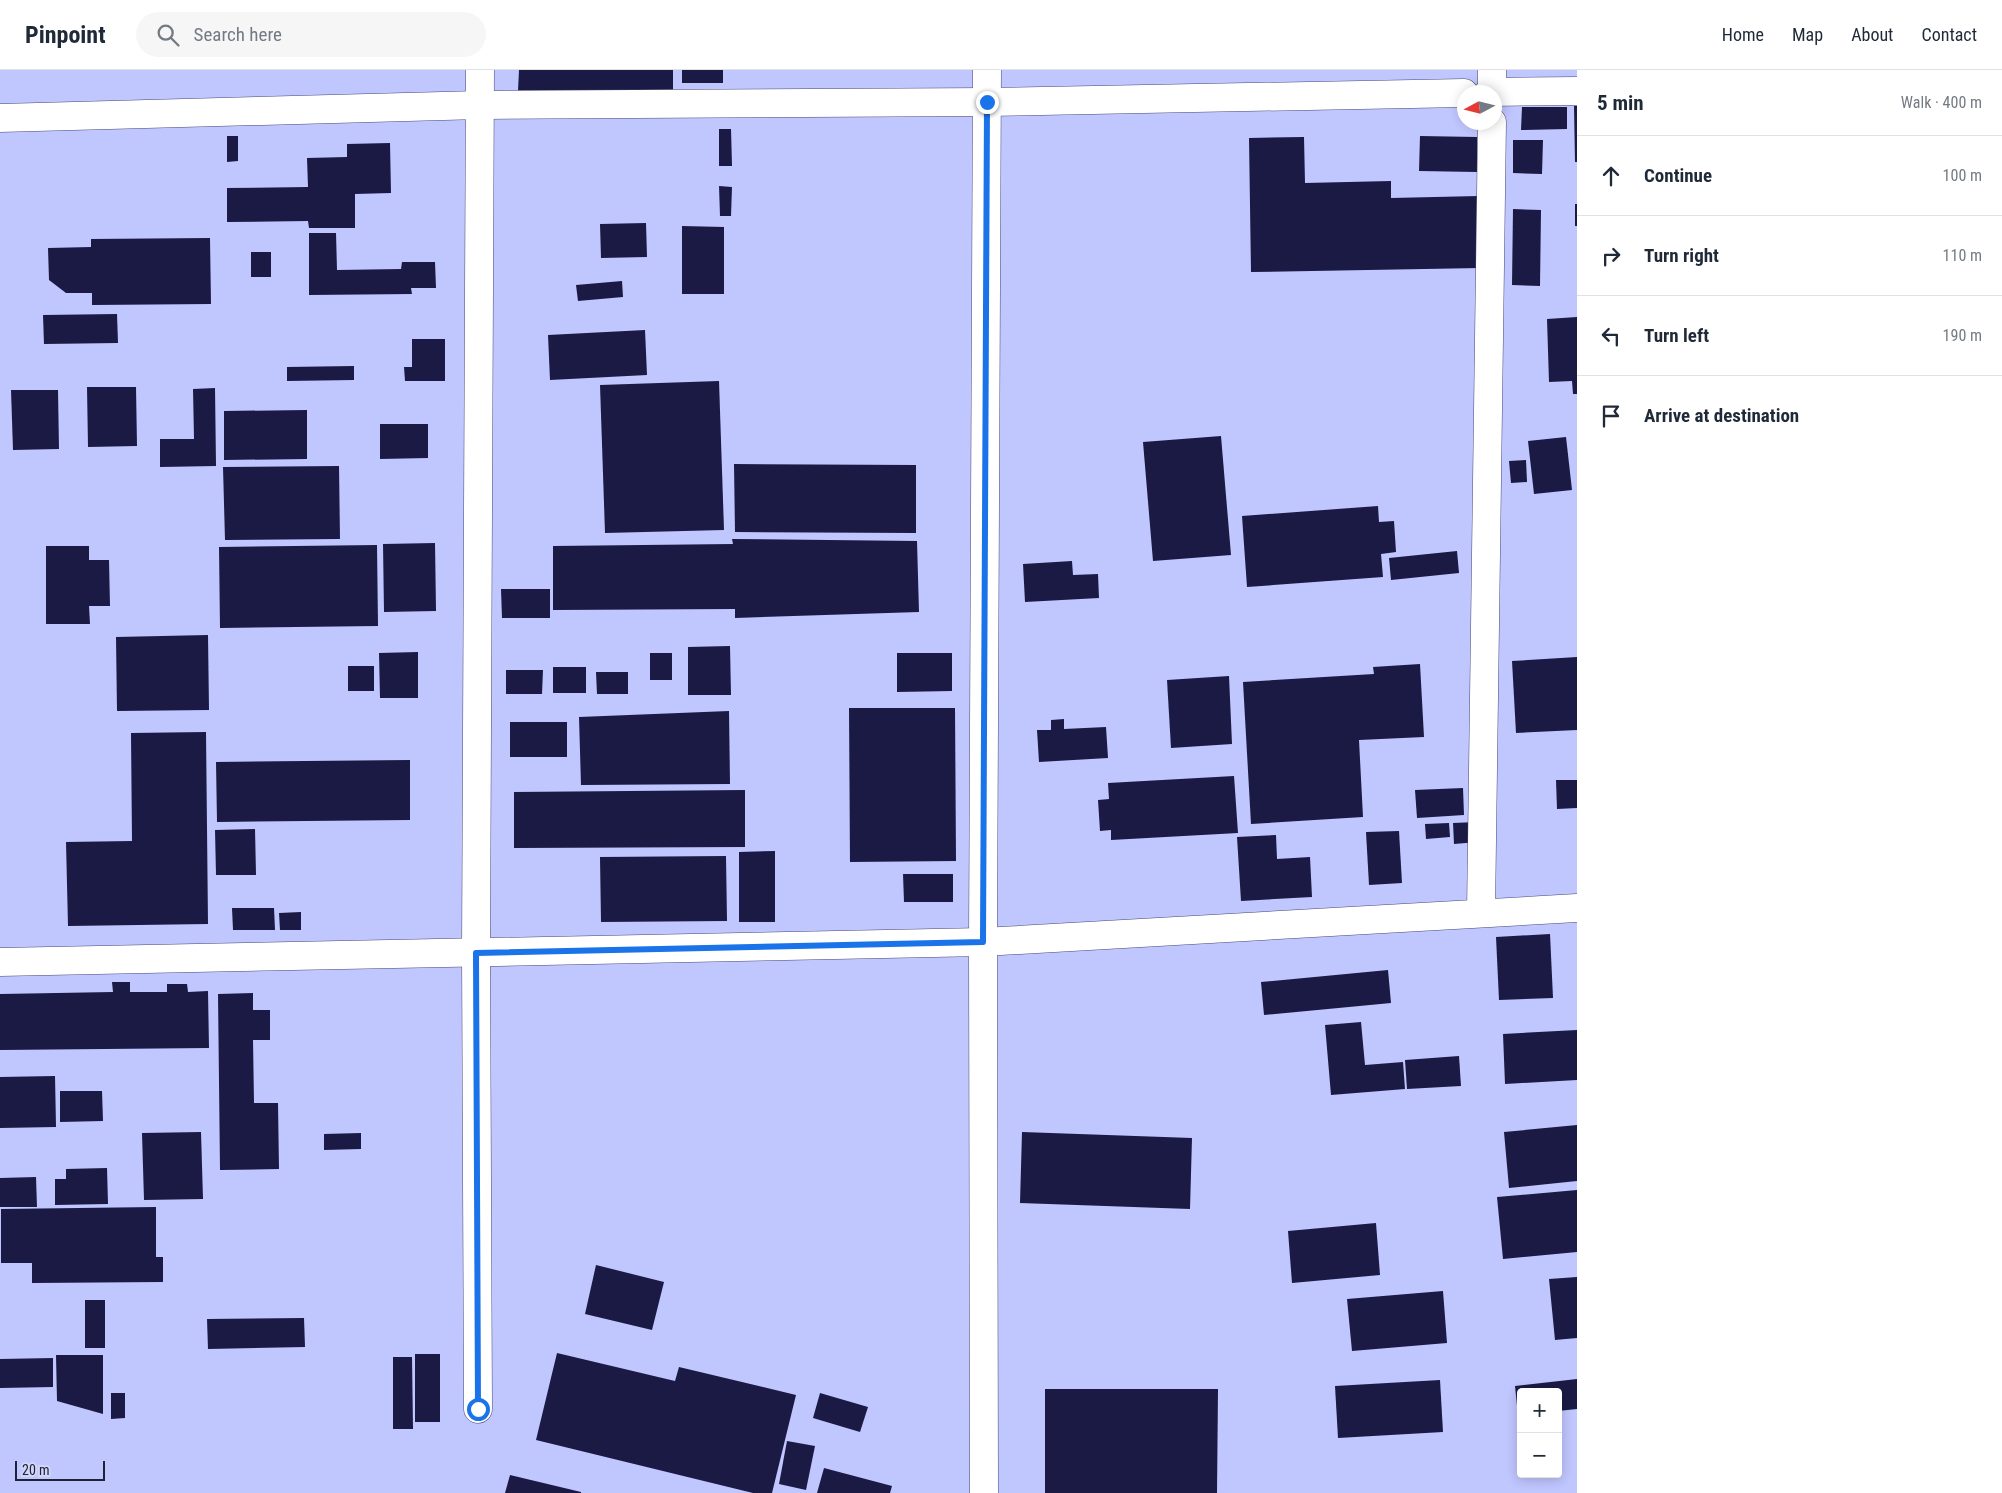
<!DOCTYPE html>
<html lang="en">
<head>
<meta charset="utf-8">
<style>
  body { margin:0; font-family:"Roboto Condensed",sans-serif; background:#f6f6f7; color:#1f2937 }
  .controls { position:absolute; right:15px; bottom:15px; display:grid; overflow:hidden; border-radius:5px; box-shadow:0 2px 12px #0003 }
  .controls button { width:45px; height:45px; display:grid; place-items:center; padding:0; border:0; border-bottom:1px solid #e0e1e3; background:#fff; color:#1f2937; font:25px sans-serif }
  .compass { position:absolute; left:1457px; top:15px; width:45px; height:45px; border-radius:50%; background:#fff; box-shadow:0 2px 12px #0003; rotate:263deg }
  .scale { position:absolute; left:15px; bottom:12px; width:90px; box-sizing:border-box; padding-left:5px; border:2px solid #202236; border-top:0; font-size:14px; line-height:18px; white-space:nowrap; color:#202236; -webkit-text-stroke:4px #d1d5f7; paint-order:stroke }
  .stop { position:absolute; width:15px; height:15px; margin:-11px; border:4px solid #1a73e8; border-radius:50%; background:#fff }
  .stop.end { background:#1a73e8; border-color:#fff; box-shadow:0 1px 5px #0008 }
  .list { margin:0; padding:0; list-style:none }
  h2 { display:flex; justify-content:space-between; align-items:center; height:65px; margin:0; padding:0 20px; font-size:21px }
  h2 small { font-size:16px; font-weight:400; color:#747a83 }
  .list li { display:grid; grid-template-columns:32px 1fr auto; gap:15px; align-items:center; box-sizing:border-box; height:80px; padding:0 20px; border-top:1px solid #e0e1e3 }
  .list b { display:block; font-size:19px; white-space:nowrap }
  .list em { font-size:16px; font-style:normal; color:#747a83 }
  .icon { flex:none; width:28px; height:28px; fill:none; stroke:currentColor; stroke-width:2; stroke-linecap:round; stroke-linejoin:round }
  .map { position:relative; flex:none; width:1577px; height:1423px; overflow:hidden }
  header { display:flex; align-items:center; gap:30px; box-sizing:border-box; height:70px; padding:0 25px; background:#fff; border-bottom:1px solid #e0e1e3 }
  header strong { font-size:24px }
  nav { display:flex; gap:28px; margin-inline-start:auto; font-size:18px }
  .search { width:350px; height:45px; background:#f6f6f7; display:flex; align-items:center; gap:12px; box-sizing:border-box; padding:0 18px; border-radius:28px; color:#747a83; font-size:19px }
  main { display:flex }
  aside { flex:1; background:#fff }
  .map>svg:first-child { display:block }
  .building { fill:#1b1a44 }
  .lines { fill:none; stroke-linecap:round; stroke-linejoin:round }
  .minor-casing { stroke:#464978; stroke-width:29 }
  .minor { stroke:#fff; stroke-width:28 }
  .route { stroke:#1a73e8; stroke-width:6 }
</style>
</head>
<body>
<header>
<strong>Pinpoint</strong>
<div class="search"><svg class="icon" aria-label="search" viewBox="0 0 24 24"><circle cx="10" cy="10" r="6"/><path d="M15 15l6 6"/></svg>Search here</div>
<nav><a>Home</a><a>Map</a><a>About</a><a>Contact</a></nav>
</header>
<main>
<div class="map">
<svg width="1577" height="1423" viewBox="0 0 1577 1423">
  <rect width="100%" height="100%" fill="#c0c6fe"/>
  <!-- building -->
  <g class="building">
    <path d="M519,0h154v21h-155z"/>
    <rect x="682" y="0" width="41" height="13"/>
    <path d="M1574,36h3v56h-2z"/>
    <path d="M1522,37h45v22l-46,1z"/>
    <path d="M719,59h12l1,37h-13z"/>
    <path d="M227,66h11v25l-11,1z"/>
    <path d="M1420,66l57,1v35l-58,-1z"/>
    <path d="M1304,67l1,46 86,-2v17l88,-2 1,72 -229,4 -2,-134z"/>
    <path d="M1513,70h30l-1,34 -29,-1z"/>
    <path d="M390,73l1,50 -36,1v34h-46l-1,-7 -81,1v-34l81,-1 -1,-29 40,-1v-13z"/>
    <path d="M719,116l13,1 -1,29h-11z"/>
    <rect x="1575" y="134" width="2" height="22"/>
    <path d="M1513,139l28,1 -1,76 -28,-1z"/>
    <path d="M646,153l1,34 -46,1 -1,-34z"/>
    <path d="M682,156l42,1v67h-42z"/>
    <path d="M309,163h27l1,37 64,-1 1,-7h33l1,26h-25l1,6 -103,1z"/>
    <path d="M210,168l1,66 -119,1v-12h-26l-17,-13 -1,-32 43,-1v-8z"/>
    <rect x="251" y="182" width="20" height="25"/>
    <path d="M622,211l1,16 -45,4 -2,-16z"/>
    <path d="M117,244l1,29 -74,1 -1,-29z"/>
    <path d="M1577,247v77h-4l-1,-13 -23,1 -2,-63z"/>
    <path d="M645,260l2,45 -97,5 -2,-45z"/>
    <path d="M412,269h33v42h-40l-1,-14h8z"/>
    <path d="M354,296v14l-67,1v-14z"/>
    <path d="M719,311l5,149 -119,3 -5,-148z"/>
    <path d="M87,317h49l1,59 -49,1z"/>
    <path d="M215,318l1,78 -56,1v-28h34l-1,-50z"/>
    <path d="M11,320h47l1,59 -46,1z"/>
    <path d="M307,340v49l-83,1v-49z"/>
    <path d="M380,354h48v34l-48,1z"/>
    <path d="M1221,366l10,119 -78,6 -10,-119z"/>
    <path d="M1566,367l6,53 -38,4 -6,-53z"/>
    <path d="M1526,390l1,22 -16,1 -2,-22z"/>
    <path d="M734,394l182,1v68l-181,-1z"/>
    <path d="M339,396l1,73 -115,1 -2,-73z"/>
    <path d="M1378,436l1,16 15,-1 2,31 -15,2 2,23 -136,10 -5,-71z"/>
    <path d="M732,469l185,2 2,71 -184,6v-9l-182,1v-64l180,-2z"/>
    <path d="M435,473l1,68 -52,1 -1,-68z"/>
    <path d="M377,475l1,81 -158,2 -1,-81z"/>
    <path d="M46,476h43v14h20l1,46h-21l1,18h-44z"/>
    <path d="M1457,481l2,22 -68,7 -2,-22z"/>
    <path d="M1072,491l1,14 25,-1 1,24 -74,4 -2,-38z"/>
    <path d="M501,519h49v29h-48z"/>
    <path d="M208,565l1,75 -92,1 -1,-74z"/>
    <path d="M730,576l1,49h-43v-48z"/>
    <path d="M418,582v46h-38l-1,-45z"/>
    <rect x="650" y="583" width="22" height="27"/>
    <path d="M897,583h55v38l-55,1z"/>
    <path d="M1577,587v73l-61,3 -4,-72z"/>
    <path d="M1420,594l4,73 -65,3 4,77 -112,7 -8,-142 131,-8 -1,-7z"/>
    <rect x="348" y="596" width="26" height="25"/>
    <rect x="553" y="597" width="33" height="26"/>
    <path d="M506,600h37l-1,24h-36z"/>
    <path d="M596,602h32v22h-31z"/>
    <path d="M1229,606l3,68 -61,4 -4,-68z"/>
    <path d="M849,638h106l1,153 -106,1z"/>
    <path d="M729,641l1,73 -149,1 -2,-68z"/>
    <path d="M1064,649v10l42,-2 2,31 -69,4 -2,-32h14v-10z"/>
    <rect x="510" y="652" width="57" height="35"/>
    <path d="M206,662l2,192 -140,2 -2,-84 66,-1 -1,-108z"/>
    <path d="M410,690v60l-193,2 -1,-60z"/>
    <path d="M1234,706l4,57 -127,7v-10l-11,1 -2,-31 11,-1 -1,-16z"/>
    <path d="M1556,710h21v28l-20,1z"/>
    <path d="M1463,718l1,27 -47,3 -2,-28z"/>
    <path d="M745,720v57l-231,1v-56z"/>
    <path d="M1477,752l1,20 -24,2 -1,-21z"/>
    <path d="M1449,753l1,14 -24,2 -1,-15z"/>
    <path d="M255,759l1,46h-40l-1,-45z"/>
    <path d="M1399,761l3,52 -33,2 -3,-53z"/>
    <path d="M1276,765l1,24 33,-2 2,40 -71,4 -4,-64z"/>
    <path d="M775,781v71h-36v-70z"/>
    <path d="M726,786l1,65 -126,1 -1,-65z"/>
    <path d="M903,804h50v28h-49z"/>
    <path d="M232,838h42l1,22h-42z"/>
    <path d="M301,842v18h-21l-1,-17z"/>
    <path d="M1550,864l3,64 -54,2 -3,-63z"/>
    <path d="M1388,900l3,33 -127,12 -3,-33z"/>
    <path d="M112,912h18v10h37v-8h20l1,8 20,-1 1,57 -209,2v-56l113,-2z"/>
    <path d="M253,923v17h17v30h-17l1,63h24l1,66 -59,1 -2,-176z"/>
    <path d="M1361,952l4,43 38,-3 2,27 -74,6 -6,-70z"/>
    <path d="M1577,960v50l-72,4 -2,-50z"/>
    <path d="M1459,986l2,30 -54,3 -2,-29z"/>
    <path d="M55,1006l1,51 -56,1v-51z"/>
    <path d="M60,1021h42l1,30 -43,1z"/>
    <path d="M1577,1055v56l-68,7 -5,-56z"/>
    <path d="M201,1062l2,67 -59,1 -2,-67z"/>
    <path d="M1022,1062l170,6 -2,71 -170,-6z"/>
    <path d="M361,1063v16l-37,1v-16z"/>
    <path d="M107,1098l1,36 -53,1v-26h11v-10z"/>
    <path d="M36,1107l1,30h-37v-29z"/>
    <path d="M1577,1120v62l-74,7 -6,-62z"/>
    <path d="M156,1137v50h7v25l-131,1v-20h-31v-54z"/>
    <path d="M1376,1153l4,52 -88,8 -4,-52z"/>
    <path d="M596,1195l68,17 -12,48 -67,-16z"/>
    <path d="M1577,1207v61l-22,2 -6,-61z"/>
    <path d="M1443,1221l4,52 -95,8 -5,-52z"/>
    <rect x="85" y="1230" width="20" height="48"/>
    <path d="M304,1248l1,29 -97,2 -1,-30z"/>
    <path d="M557,1283l118,28 4,-14 117,28 -24,98h-19l-217,-53z"/>
    <rect x="415" y="1284" width="25" height="68"/>
    <path d="M56,1285h47v59l-46,-13z"/>
    <path d="M393,1287h19l1,72h-20z"/>
    <path d="M53,1288v29l-53,1v-29z"/>
    <path d="M1577,1309v30l-19,2v-19h-37v23h-3l-3,-29z"/>
    <path d="M1440,1310l3,52 -105,6 -3,-52z"/>
    <path d="M1045,1319h173l-1,104h-172z"/>
    <path d="M111,1323h14v25l-14,1z"/>
    <path d="M820,1323l48,14 -8,25 -47,-14z"/>
    <path d="M787,1371l28,5 -9,44 -27,-6z"/>
    <path d="M824,1398l68,18 -2,7h-73z"/>
    <path d="M510,1405l71,17v1h-76z"/>
  </g>
  <g class="lines">
    <defs>
      <g id="minor">
        <path d="M1489,22l88,-1"/>
        <path d="M1492,22v-22"/>
        <path d="M0,48l480,-13 507,-3 477,-9"/>
        <path d="M1481,843l11,-791"/>
        <path d="M0,892l983,-20 594,-34"/>
        <path d="M478,1339l-2,-456 4,-883"/>
        <path d="M984,1423l-1,-551 4,-872"/>
      </g>
    </defs>
    <!-- minor casing -->
    <use href="#minor" class="minor-casing"/>
    <!-- minor -->
    <use href="#minor" class="minor"/>
  </g>
  <g class="lines">
    <!-- route -->
    <path class="route" d="M478,1339l-2,-456 507,-11 4,-840"/>
  </g>
</svg>
<div class="controls">
<button>+</button>
<button>−</button>
</div>
<svg class="compass" viewBox="-18 -18 36 36"><path d="M0-13l5 13h-10z" fill="#e53935"/><path d="M0 13l5-13h-10z" fill="#747a83"/></svg>
<div class="scale">20 m</div>
<div class="stop" style="left:478px;top:1339px"></div>
<div class="stop end" style="left:987px;top:32px"></div>
</div>
<aside>
<h2>5 min<small>Walk · 400 m</small></h2>
<ul class="list">
<li><svg class="icon" aria-label="ahead" viewBox="0 0 24 24"><path d="M12 20V5M6 11l6-6 6 6"/></svg><div><b>Continue</b></div><em>100 m</em></li>
<li><svg class="icon" aria-label="right" viewBox="0 0 24 24"><path d="M7 20v-9h11M14 6l5 5-5 5"/></svg><div><b>Turn right</b></div><em>110 m</em></li>
<li><svg class="icon" aria-label="left" viewBox="0 0 24 24"><path d="M17 20v-9H6M10 6l-5 5 5 5"/></svg><div><b>Turn left</b></div><em>190 m</em></li>
<li><svg class="icon" aria-label="arrive" viewBox="0 0 24 24"><path d="M6 21V4h12l-3 4 3 4H6"/></svg><div><b>Arrive at destination</b></div></li>
</ul>
</aside>
</main>
</body>
</html>
